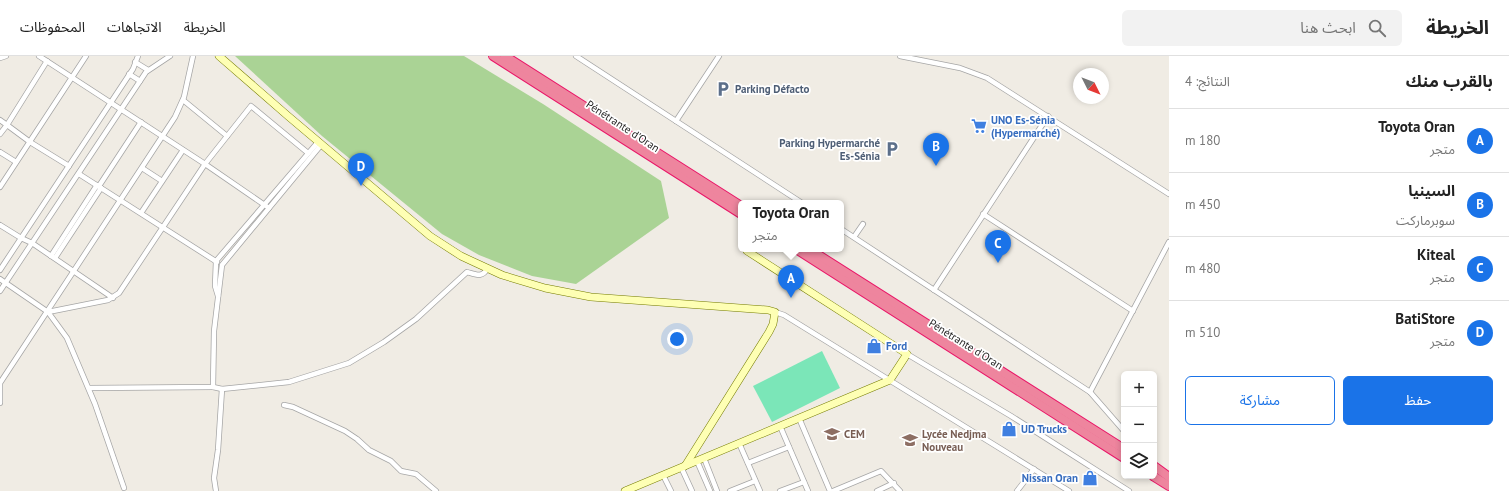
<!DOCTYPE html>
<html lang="ar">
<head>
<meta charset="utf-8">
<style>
  body { margin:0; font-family:"PT Sans","Noto Sans Arabic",sans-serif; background:#f2f2f2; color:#222; direction:rtl }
  .controls { position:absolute; right:12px; bottom:12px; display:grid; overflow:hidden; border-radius:6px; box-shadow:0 2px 6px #0003 }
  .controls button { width:36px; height:36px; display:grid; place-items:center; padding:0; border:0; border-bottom:1px solid #e0e0e0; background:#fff; color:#222; font:20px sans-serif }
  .compass { position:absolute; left:1073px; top:12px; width:36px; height:36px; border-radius:50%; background:#fff; box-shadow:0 2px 6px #0003; rotate:132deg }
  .you { position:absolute; left:677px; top:283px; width:14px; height:14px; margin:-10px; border:3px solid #fff; border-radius:50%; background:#1a73e8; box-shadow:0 0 0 6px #1a73e833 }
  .badge { display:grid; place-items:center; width:26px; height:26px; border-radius:50%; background:#1a73e8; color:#fff; font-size:13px; font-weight:700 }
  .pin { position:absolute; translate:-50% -33px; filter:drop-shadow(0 1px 2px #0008) }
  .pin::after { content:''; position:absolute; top:21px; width:14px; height:12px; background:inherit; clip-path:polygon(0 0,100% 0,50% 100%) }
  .popup { position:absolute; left:738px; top:144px; width:106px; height:52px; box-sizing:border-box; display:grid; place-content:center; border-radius:6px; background:#fff; filter:drop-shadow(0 1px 3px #0005); font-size:13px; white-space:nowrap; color:#767676 }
  .popup b { font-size:15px; color:#222 }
  .popup::after { content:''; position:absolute; left:50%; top:100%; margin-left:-8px; border:8px solid transparent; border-top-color:#fff }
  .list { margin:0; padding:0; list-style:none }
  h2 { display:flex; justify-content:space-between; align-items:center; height:52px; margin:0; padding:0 16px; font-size:17px }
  h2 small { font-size:13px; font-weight:400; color:#767676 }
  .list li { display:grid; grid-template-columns:26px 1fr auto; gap:12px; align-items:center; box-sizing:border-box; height:64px; padding:0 16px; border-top:1px solid #e0e0e0 }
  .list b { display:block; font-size:15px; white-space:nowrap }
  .list p { margin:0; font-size:13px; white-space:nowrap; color:#767676 }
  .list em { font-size:13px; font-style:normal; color:#767676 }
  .actions { display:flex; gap:8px; padding:12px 16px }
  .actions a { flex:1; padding:9px 0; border:1px solid #1a73e8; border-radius:6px; text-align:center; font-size:14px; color:#1a73e8 }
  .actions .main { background:#1a73e8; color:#fff }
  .icon { flex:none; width:22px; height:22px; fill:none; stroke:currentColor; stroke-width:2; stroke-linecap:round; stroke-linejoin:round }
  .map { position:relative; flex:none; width:1169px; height:435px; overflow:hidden; direction:ltr }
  header { display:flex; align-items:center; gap:24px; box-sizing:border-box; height:56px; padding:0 20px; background:#fff; border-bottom:1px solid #e0e0e0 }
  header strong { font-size:19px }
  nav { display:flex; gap:22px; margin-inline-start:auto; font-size:14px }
  .search { width:280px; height:36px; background:#f2f2f2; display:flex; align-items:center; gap:10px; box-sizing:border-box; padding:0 14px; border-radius:6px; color:#767676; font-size:15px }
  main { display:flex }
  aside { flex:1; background:#fff }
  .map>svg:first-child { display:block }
  .forest { fill:#aad395 }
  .pitch { fill:#7be6b8 }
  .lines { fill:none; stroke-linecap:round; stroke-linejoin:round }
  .street-casing { stroke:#a6a6a6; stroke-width:6 }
  .secondary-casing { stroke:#747b00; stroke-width:8 }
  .highway-casing { stroke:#e91668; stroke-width:10 }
  .street { stroke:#fff; stroke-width:4.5 }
  .secondary { stroke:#feffb4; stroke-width:7 }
  .highway { stroke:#ee859e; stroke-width:8 }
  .labels { text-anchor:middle; stroke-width:3.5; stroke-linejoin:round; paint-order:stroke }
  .service-label { font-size:11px; font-weight:bold; fill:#4e5e75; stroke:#fff; text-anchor:start }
  .shop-label { font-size:11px; font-weight:bold; fill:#366cbe; stroke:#fff; text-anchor:start }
  .street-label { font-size:11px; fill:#1f1f1f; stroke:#fff }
  .education-label { font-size:11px; font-weight:bold; fill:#785e54; stroke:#fff; text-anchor:start }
</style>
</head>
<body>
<header>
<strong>الخريطة</strong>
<div class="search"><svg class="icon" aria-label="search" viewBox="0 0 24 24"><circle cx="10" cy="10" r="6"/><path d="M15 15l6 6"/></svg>ابحث هنا</div>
<nav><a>الخريطة</a><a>الاتجاهات</a><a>المحفوظات</a></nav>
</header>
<main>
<aside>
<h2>بالقرب منك<small>النتائج: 4</small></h2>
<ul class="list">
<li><span class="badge">A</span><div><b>Toyota Oran</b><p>متجر</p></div><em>180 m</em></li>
<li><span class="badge">B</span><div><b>السينيا</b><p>سوبرماركت</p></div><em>450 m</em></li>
<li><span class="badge">C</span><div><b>Kiteal</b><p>متجر</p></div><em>480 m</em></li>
<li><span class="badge">D</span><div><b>BatiStore</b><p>متجر</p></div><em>510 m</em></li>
</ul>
<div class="actions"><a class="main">حفظ</a><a>مشاركة</a></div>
</aside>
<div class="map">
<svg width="1169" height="435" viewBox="0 0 1169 435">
  <rect width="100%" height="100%" fill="#f0ece4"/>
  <!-- forest -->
  <path class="forest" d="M235,0h229l79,48 118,77 8,37 -93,66 -44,-8 -53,-21 -37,-21 -120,-98z"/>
  <!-- pitch -->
  <path class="pitch" d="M822,295l18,37 -68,34 -19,-36z"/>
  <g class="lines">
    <defs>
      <g id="street">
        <path d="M39,0l166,108 64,44"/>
        <path d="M576,0l226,147"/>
        <path d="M900,0l60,12 27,10 182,116"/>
        <path d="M0,2l6,-2"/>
        <path d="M47,5l-40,64 23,17 39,24"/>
        <path d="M135,6l13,8"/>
        <path d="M129,18l11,7"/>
        <path d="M183,44l44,36"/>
        <path d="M0,64l7,5 -7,9"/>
        <path d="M676,65l43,-65"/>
        <path d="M0,96l16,10"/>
        <path d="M142,112l20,13"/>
        <path d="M79,118l138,88"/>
        <path d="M99,130l42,-64"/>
        <path d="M0,131l86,-131"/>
        <path d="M141,157l42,-63"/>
        <path d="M983,158l150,97"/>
        <path d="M0,169l21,13 11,5 81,55"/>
        <path d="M841,173l249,163 34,39"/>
        <path d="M854,181l9,-13"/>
        <path d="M51,200l46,-71"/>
        <path d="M55,202l46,-70"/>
        <path d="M0,214l133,-201 5,-13"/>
        <path d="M0,223l48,33 19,26 28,66 29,84"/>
        <path d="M934,234l114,-174"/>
        <path d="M0,235l146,-219 24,-16"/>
        <path d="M218,240l-3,-10 1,-25 102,-119"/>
        <path d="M48,256l60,-12 11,-7 86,-129 46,-58 57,47"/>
        <path d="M775,256l9,3 285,176"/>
        <path d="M907,298l104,62 118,75"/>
        <path d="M213,331l9,2 67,-7 60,-19 35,-21 32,-23 51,-47c10,3 15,6 21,-4"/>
        <path d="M89,332l124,-1 1,-56 8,-66 99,-120"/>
        <path d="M1090,336l79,-150"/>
        <path d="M0,347v-20l175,-266 9,-20 9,-41"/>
        <path d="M284,349l9,2 52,24 12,8 12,11 22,11 10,10 15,3 20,17"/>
        <path d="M799,362l31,73"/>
        <path d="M780,370l28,65"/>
        <path d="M739,387l21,48"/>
        <path d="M704,402l13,33"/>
        <path d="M697,405l13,30"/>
        <path d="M748,407l41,-16"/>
        <path d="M681,411l11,24"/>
        <path d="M663,419l8,16"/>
        <path d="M216,435l-2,-13 4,-28 4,-61"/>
        <path d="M730,435l25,-10"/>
        <path d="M780,435l24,-9"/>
        <path d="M833,435l48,-20 19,20"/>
        <path d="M877,435l17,-8"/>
        <path d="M1017,435l17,-22"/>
      </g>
      <g id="secondary">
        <path d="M219,0l69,60 142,120 31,20 41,19 43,13 46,9 177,13 7,2 -2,12 -4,8 -84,134"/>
        <path d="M625,435l265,-111 17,-26 -160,-103"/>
      </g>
      <g id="highway">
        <path d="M493,0l248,158"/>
        <path d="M505,0l236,150"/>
        <path d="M796,193l328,209"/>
        <path d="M809,193l315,200"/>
        <path d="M1154,410l15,11"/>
        <path d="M1153,420l16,10"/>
      </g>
    </defs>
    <!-- street casing -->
    <use href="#street" class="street-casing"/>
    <!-- secondary casing -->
    <use href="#secondary" class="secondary-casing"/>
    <!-- highway casing -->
    <use href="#highway" class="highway-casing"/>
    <!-- street -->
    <use href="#street" class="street"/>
    <!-- secondary -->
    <use href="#secondary" class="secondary"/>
    <!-- highway -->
    <use href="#highway" class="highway"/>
  </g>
  <!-- icons -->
  <defs>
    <symbol id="parking-bare" viewBox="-9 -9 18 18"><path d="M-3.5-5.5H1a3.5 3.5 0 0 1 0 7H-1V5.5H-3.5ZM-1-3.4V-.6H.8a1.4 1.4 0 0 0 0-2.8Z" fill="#5c6f8a" stroke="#fff" stroke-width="2.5" paint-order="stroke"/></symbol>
    <symbol id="supermarket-bare" viewBox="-9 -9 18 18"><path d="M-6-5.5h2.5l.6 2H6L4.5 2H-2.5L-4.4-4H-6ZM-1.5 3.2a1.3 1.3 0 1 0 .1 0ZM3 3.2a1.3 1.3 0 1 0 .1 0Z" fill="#3f7fe0" stroke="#fff" stroke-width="2.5" paint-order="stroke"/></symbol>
    <symbol id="shop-bare" viewBox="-9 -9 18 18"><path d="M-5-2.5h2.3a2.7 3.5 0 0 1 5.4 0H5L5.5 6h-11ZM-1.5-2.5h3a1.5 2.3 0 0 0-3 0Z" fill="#3f7fe0" stroke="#fff" stroke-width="2.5" paint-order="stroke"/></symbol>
    <symbol id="school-bare" viewBox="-9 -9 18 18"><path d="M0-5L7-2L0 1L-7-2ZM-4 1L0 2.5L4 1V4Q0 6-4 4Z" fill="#8d6e63" stroke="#fff" stroke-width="2.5" paint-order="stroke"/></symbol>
  </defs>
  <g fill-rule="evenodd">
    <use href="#parking-bare" x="712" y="22" width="22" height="22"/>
    <use href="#supermarket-bare" x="968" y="59" width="22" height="22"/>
    <use href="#parking-bare" x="881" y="82" width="22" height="22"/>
    <use href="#shop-bare" x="863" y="279" width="22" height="22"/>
    <use href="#shop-bare" x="998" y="362" width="22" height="22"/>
    <use href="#school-bare" x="821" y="367" width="22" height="22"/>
    <use href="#school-bare" x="899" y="373" width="22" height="22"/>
    <use href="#shop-bare" x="1079" y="411" width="22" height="22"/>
  </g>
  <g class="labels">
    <!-- service labels -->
    <g class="service-label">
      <text x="735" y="37">Parking Défacto</text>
      <text x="880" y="91" text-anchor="end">Parking Hypermarché<tspan x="880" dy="13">Es-Sénia</tspan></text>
    </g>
    <!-- shop labels -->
    <g class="shop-label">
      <text x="991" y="68">UNO Es-Sénia<tspan x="991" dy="13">(Hypermarché)</tspan></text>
      <text x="886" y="294">Ford</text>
      <text x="1021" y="377">UD Trucks</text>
      <text x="1078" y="426" text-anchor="end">Nissan Oran</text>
    </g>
    <!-- street labels -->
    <g class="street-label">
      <text transform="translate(623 70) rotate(33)" y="4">Pénétrante d'Oran</text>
      <text transform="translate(966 288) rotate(32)" y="4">Pénétrante d'Oran</text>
    </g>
    <!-- education labels -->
    <g class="education-label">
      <text x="844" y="382">CEM</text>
      <text x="922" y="382">Lycée Nedjma<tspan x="922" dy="13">Nouveau</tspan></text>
    </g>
  </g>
</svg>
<div class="controls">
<button>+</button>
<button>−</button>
<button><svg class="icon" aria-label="layers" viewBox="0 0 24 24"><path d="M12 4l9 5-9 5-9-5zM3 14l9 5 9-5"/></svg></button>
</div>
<svg class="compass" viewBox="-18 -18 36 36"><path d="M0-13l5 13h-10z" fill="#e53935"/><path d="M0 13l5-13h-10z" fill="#767676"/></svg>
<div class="you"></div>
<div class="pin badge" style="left:791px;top:242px">A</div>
<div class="popup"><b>Toyota Oran</b>متجر</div>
<div class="pin badge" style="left:936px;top:110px">B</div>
<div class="pin badge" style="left:998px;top:207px">C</div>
<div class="pin badge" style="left:361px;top:130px">D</div>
</div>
</main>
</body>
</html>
